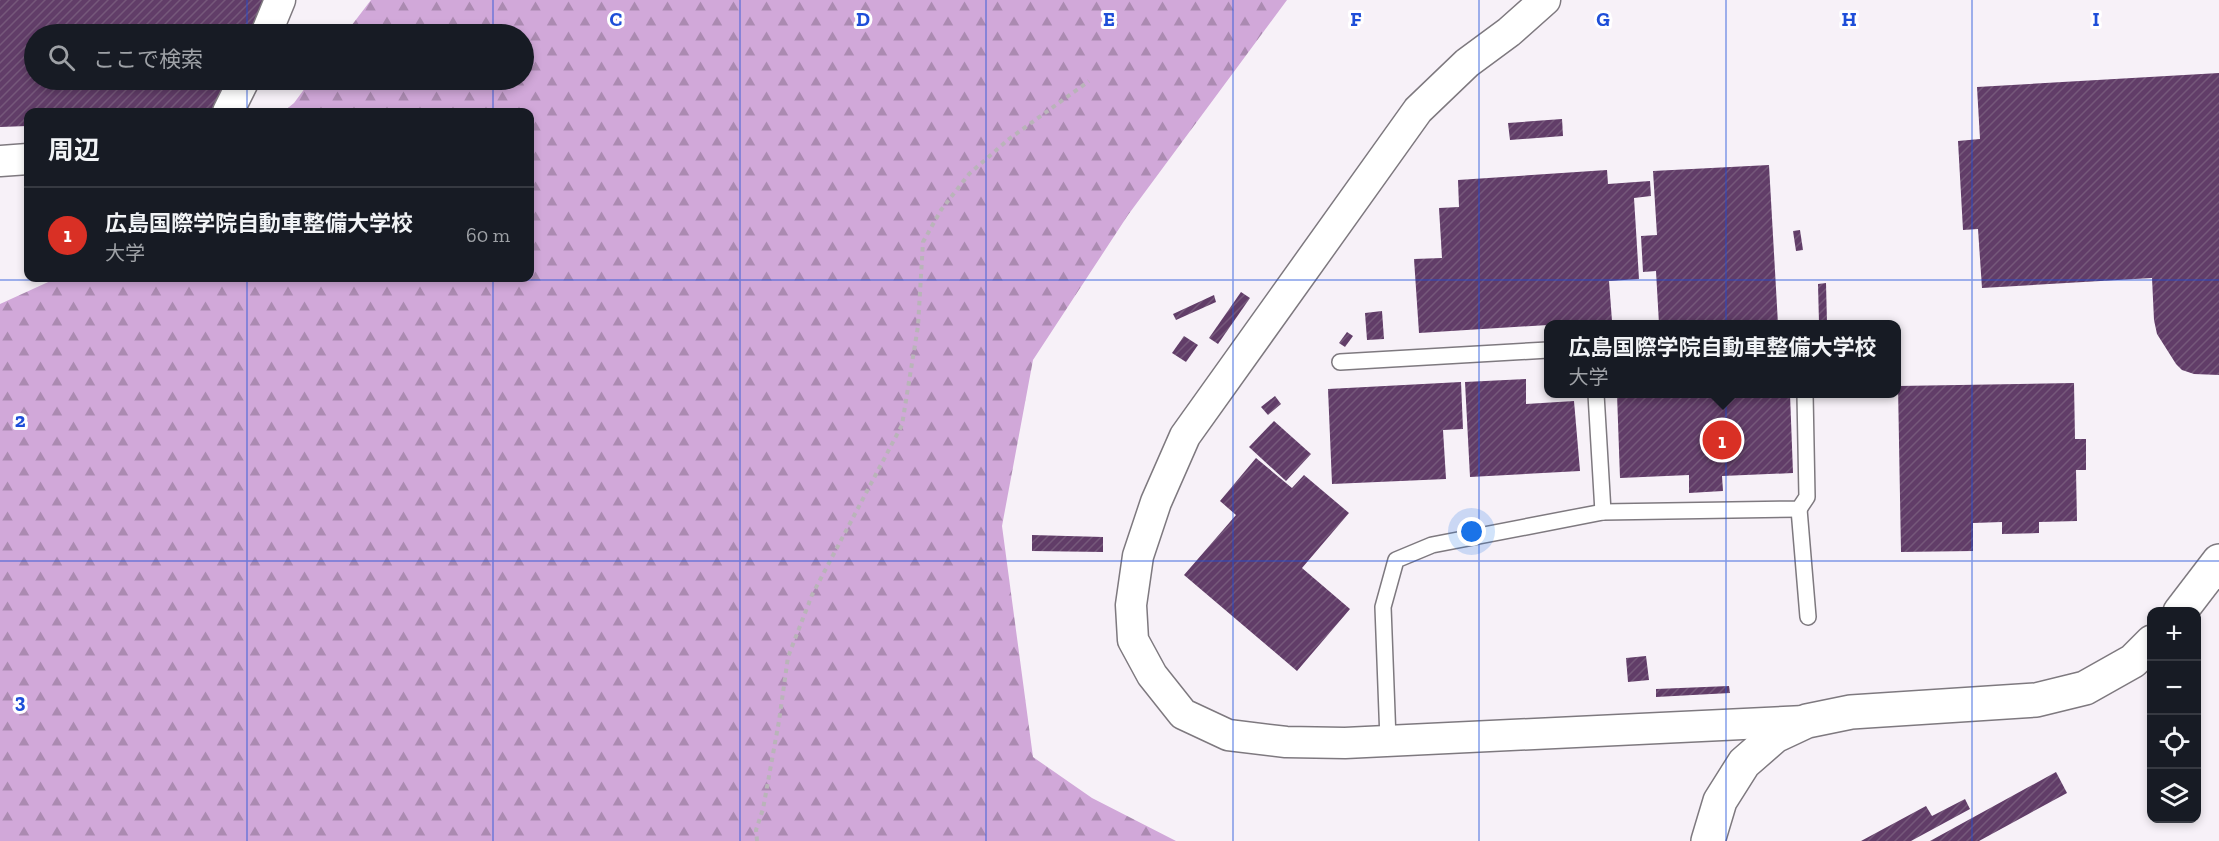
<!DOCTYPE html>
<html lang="ja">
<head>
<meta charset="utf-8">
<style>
  body { margin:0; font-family:"Zilla Slab","Noto Sans JP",serif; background:#242831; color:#f1f3f6 }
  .controls { position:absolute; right:18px; bottom:18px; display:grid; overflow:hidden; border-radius:12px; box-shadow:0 3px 9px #0003 }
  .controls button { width:54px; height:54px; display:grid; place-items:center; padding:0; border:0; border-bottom:2px solid #363941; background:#171b24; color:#f1f3f6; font:30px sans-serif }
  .you { position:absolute; left:1472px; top:532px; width:21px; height:21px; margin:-15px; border:4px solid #fff; border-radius:50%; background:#1a73e8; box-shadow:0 0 0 9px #1a73e833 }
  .badge { display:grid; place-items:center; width:39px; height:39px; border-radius:50%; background:#d93025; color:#fff; font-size:20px; font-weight:700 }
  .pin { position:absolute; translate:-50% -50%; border:3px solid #fff; box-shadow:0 2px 6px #0006 }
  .popup { position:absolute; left:1544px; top:320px; width:357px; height:78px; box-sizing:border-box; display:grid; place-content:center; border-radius:12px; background:#171b24; filter:drop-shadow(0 2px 4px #0005); font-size:20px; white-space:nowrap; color:#9ea1a6 }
  .popup b { font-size:22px; color:#f1f3f6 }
  .popup::after { content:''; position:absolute; left:50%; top:100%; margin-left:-12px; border:12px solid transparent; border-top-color:#171b24 }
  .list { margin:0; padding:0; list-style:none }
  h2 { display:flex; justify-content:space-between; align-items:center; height:78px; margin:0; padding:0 24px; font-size:26px }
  h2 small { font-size:20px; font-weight:400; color:#9ea1a6 }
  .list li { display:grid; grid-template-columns:39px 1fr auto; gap:18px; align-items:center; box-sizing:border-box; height:96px; padding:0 24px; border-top:2px solid #363941 }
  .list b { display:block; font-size:22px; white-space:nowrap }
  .list p { margin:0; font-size:20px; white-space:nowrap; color:#9ea1a6 }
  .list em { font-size:20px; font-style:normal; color:#9ea1a6 }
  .icon { flex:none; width:33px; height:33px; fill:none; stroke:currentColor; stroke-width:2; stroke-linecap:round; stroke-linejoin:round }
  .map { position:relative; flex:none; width:2219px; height:841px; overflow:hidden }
  .search { position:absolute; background:#171b24; box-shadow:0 3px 9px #0003; left:24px; top:24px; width:510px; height:66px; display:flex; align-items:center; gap:15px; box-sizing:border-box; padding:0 21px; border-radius:33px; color:#9ea1a6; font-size:22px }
  .panel { position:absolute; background:#171b24; box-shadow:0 3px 9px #0003; left:24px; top:108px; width:510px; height:174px; border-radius:12px }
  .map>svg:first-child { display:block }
  .forest { fill:url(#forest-firs) }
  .building { fill:url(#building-hatch) }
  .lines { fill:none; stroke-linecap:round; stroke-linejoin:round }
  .lane-casing { stroke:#7e797f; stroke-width:18 }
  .street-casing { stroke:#7e797f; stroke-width:33 }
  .secondary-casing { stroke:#7e797f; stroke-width:36 }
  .path { stroke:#b9b4b9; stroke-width:4; stroke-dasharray:4.5 4.5; stroke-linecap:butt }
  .lane { stroke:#fff; stroke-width:15 }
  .street { stroke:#fff; stroke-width:30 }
  .secondary { stroke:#fff; stroke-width:33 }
  .grid { fill:none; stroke:#1d4ed8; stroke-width:1.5; stroke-opacity:0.55 }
  .grid-label { font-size:20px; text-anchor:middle; font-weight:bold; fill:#1d4ed8; stroke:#fff; stroke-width:6; stroke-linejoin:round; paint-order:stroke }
</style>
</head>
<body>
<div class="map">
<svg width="2219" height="841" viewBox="0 0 2219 841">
  <defs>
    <pattern id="forest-firs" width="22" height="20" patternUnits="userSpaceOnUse" patternTransform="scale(1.5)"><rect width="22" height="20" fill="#d1a8d9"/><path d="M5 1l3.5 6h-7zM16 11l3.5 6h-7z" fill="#ab8ab1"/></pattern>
    <pattern id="building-hatch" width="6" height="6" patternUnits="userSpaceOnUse" patternTransform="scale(1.5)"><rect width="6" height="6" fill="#613d68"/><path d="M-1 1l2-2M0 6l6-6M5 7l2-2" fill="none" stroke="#75587a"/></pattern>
  </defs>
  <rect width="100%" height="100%" fill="#f7f1f8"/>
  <!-- forest -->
  <path class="forest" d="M371,0h916l-159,215 -95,145 -31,166 31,231 59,41 84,43h-1176v-537l57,-26h473v-166h-247l11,-9 17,-23h213v-46h-179z"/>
  <!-- building -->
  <g class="building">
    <path d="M0,0h266l-17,34h-215v46h193l-14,29 -18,2v1h-167v14l-28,1z"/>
    <path d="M2219,73v302l-25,-1 -12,-4 -6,-6 -19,-30 -3,-14 -2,-42 -170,10 -4,-59 -15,1 -5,-89 22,-2 -3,-52z"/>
    <path d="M1562,119l1,17 -53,4 -2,-17z"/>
    <path d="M1769,165l9,159h-91v-1l-28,1 -3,-53 -13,1 -2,-36 16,-1 -4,-64z"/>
    <path d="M1607,170l1,14 42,-3 1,15 -17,2 5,81 -30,2 3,40 -193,12 -5,-74 28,-1 -3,-50 20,-1 -1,-27z"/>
    <path d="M1800,230l3,20 -7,1 -3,-20z"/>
    <path d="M1826,283l1,40h-8l-1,-39z"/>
    <path d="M1241,292l9,6 -32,46 -9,-6z"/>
    <path d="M1214,295l2,7 -40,18 -3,-6z"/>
    <path d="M1382,311l2,28 -17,1 -2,-27z"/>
    <path d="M1347,332l6,4 -8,11 -6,-4z"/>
    <path d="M1184,336l14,9 -12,17 -14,-9z"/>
    <path d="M1526,379v25l48,-3 6,70 -110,6 -5,-95z"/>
    <path d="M1461,382l2,47 -20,1 3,49 -114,5 -4,-95z"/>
    <path d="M2074,383l1,56h11v31h-10l1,51 -38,1v11l-37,1v-12l-29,1v28l-72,1 -3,-166z"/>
    <path d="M1617,394h173l3,79 -71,3 1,15 -34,2v-18l-69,3z"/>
    <path d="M1275,396l6,8 -13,11 -7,-8z"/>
    <path d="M1274,421l37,33 -25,27 -37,-34z"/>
    <path d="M1256,458l36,30 12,-13 45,38 -47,55 48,41 -53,62 -113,-96 52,-60 -16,-14z"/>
    <path d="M1032,535l71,2v15l-71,-1z"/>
    <path d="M1646,656l3,24 -21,2 -2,-24z"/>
    <path d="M1729,686l1,7 -74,4v-8z"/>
    <path d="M2056,772l11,21 -88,48h-49z"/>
    <path d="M1965,799l5,10 -59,32h-50l65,-35 6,10z"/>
  </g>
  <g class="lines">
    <defs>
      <g id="lane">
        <path d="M1340,362l208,-12"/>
        <path d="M1596,394l7,118"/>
        <path d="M1799,509l9,108"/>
        <path d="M1388,740l-5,-133 13,-47 36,-15 171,-33 196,-3 8,-12 -2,-103"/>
      </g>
      <g id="street">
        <path d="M1545,0l-36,32 -42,31 -49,47 -233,326 -29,66 -18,54 -7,49 2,35 19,35 31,39 45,21 58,7 59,1 460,-22"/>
        <path d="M266,34l14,-34"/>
        <path d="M228,112l16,-32"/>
        <path d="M0,161l28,-2"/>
      </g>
      <g id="secondary">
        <path d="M2180,612l39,-51"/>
        <path d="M1708,841l12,-40 24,-38 31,-27 32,-15 44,-9 185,-12 49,-12 48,-27 19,-19"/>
      </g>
    </defs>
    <!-- lane casing -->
    <use href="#lane" class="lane-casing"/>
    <!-- street casing -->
    <use href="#street" class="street-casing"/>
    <!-- secondary casing -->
    <use href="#secondary" class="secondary-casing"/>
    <!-- path -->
    <path class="path" d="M757,841l-1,-11 7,-21 16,-88 9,-64 24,-62 90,-170 16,-99 5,-84 18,-32 28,-36 40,-35 80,-58"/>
    <!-- lane -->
    <use href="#lane" class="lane"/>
    <!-- street -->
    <use href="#street" class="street"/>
    <!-- secondary -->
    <use href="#secondary" class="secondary"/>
  </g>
  <!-- grid -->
  <path class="grid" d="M247,0v34M493,0v34M740,0v841M986,0v841M1233,0v841M1479,0v841M1726,0v841M1972,0v841M247,80v32M493,80v32M247,278v563M493,278v563M0,280h2219M0,561h2219"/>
  <g class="grid-label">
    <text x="616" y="26">C</text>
    <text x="863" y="26">D</text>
    <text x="1109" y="26">E</text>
    <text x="1356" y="26">F</text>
    <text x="1603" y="26">G</text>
    <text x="1849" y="26">H</text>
    <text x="2096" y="26">I</text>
    <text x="20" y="427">2</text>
    <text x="20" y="708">3</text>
  </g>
</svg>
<div class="controls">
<button>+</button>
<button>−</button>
<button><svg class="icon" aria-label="locate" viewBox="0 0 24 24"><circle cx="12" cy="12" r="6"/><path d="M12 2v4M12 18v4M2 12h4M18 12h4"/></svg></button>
<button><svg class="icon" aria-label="layers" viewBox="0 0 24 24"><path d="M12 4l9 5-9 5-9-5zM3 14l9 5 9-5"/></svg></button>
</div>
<div class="you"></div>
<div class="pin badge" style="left:1722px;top:440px">1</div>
<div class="popup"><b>広島国際学院自動車整備大学校</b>大学</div>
<div class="search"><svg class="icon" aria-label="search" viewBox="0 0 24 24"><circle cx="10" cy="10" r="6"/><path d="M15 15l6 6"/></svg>ここで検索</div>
<section class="panel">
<h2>周辺<small></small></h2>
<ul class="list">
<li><span class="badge">1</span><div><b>広島国際学院自動車整備大学校</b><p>大学</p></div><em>60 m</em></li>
</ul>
</section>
</div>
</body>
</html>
